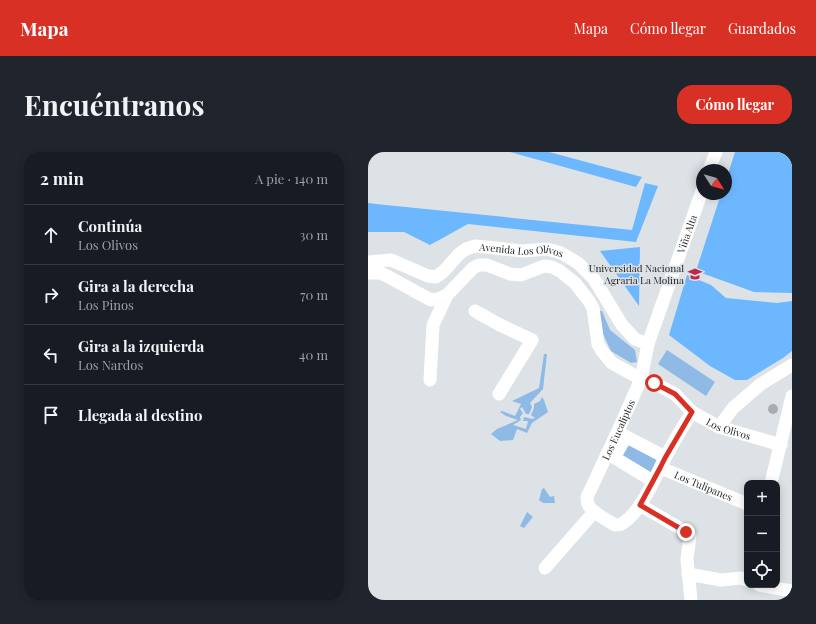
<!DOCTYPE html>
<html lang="es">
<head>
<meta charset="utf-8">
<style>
  body { margin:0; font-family:"Playfair Display",serif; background:#20242c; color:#f1f3f6 }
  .controls { position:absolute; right:12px; bottom:12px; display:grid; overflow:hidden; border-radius:8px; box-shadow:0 2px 10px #0003 }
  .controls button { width:36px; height:36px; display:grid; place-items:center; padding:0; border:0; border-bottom:1px solid #363941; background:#171b24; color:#f1f3f6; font:20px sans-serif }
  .compass { position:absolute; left:328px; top:12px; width:36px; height:36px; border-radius:50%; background:#171b24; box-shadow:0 2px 10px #0003; rotate:127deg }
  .stop { position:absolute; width:12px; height:12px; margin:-9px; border:3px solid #d93025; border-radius:50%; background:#fff }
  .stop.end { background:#d93025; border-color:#fff; box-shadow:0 1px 4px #0008 }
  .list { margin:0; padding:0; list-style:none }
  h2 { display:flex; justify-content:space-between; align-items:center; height:52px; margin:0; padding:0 16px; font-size:17px }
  h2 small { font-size:13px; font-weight:400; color:#9ea1a6 }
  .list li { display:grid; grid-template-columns:26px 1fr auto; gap:12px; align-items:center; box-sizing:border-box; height:60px; padding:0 16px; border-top:1px solid #363941 }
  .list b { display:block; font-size:15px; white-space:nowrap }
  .list p { margin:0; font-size:13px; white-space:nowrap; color:#9ea1a6 }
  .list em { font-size:13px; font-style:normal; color:#9ea1a6 }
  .icon { flex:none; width:22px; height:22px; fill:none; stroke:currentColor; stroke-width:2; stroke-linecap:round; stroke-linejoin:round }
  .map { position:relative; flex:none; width:424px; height:448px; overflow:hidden; border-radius:16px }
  header { display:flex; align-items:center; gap:24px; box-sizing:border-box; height:56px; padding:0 20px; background:#d93025; color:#fff }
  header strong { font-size:19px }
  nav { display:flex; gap:22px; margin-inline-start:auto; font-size:14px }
  .intro { display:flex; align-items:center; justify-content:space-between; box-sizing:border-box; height:96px; padding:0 24px }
  h1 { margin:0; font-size:28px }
  .button { padding:10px 18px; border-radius:16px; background:#d93025; color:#fff; font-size:14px; font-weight:700 }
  main { display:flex; gap:24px; padding:0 24px }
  aside { flex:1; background:#171b24; border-radius:16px; box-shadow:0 2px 10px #0003 }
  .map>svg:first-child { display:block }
  .green { fill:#8fbae6 }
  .forest { fill:#6db7ff }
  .building { fill:#a9adb1 }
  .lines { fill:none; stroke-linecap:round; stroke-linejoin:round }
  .minor { stroke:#fff; stroke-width:13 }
  .route { stroke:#d93025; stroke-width:5 }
  .labels { text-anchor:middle; stroke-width:3; stroke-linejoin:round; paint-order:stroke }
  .street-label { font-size:10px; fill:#242527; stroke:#dde2e6 }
  .poi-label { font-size:10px; fill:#242527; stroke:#dde2e6; text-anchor:end }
</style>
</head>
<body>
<header>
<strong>Mapa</strong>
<nav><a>Mapa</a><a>Cómo llegar</a><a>Guardados</a></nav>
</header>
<div class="intro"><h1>Encuéntranos</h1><a class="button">Cómo llegar</a></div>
<main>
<aside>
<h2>2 min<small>A pie · 140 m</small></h2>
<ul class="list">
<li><svg class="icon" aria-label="ahead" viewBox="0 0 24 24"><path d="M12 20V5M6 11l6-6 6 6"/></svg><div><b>Continúa</b><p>Los Olivos</p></div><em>30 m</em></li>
<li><svg class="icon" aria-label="right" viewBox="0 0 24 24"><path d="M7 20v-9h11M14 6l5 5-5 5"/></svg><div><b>Gira a la derecha</b><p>Los Pinos</p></div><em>70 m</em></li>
<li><svg class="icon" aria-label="left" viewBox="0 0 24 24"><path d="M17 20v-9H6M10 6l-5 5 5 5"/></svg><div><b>Gira a la izquierda</b><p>Los Nardos</p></div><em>40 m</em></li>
<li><svg class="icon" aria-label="arrive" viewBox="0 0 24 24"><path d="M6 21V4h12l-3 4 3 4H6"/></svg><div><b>Llegada al destino</b></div></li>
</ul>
</aside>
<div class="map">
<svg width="424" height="448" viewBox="0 0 424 448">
  <rect width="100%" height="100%" fill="#dde2e6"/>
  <!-- green -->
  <g class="green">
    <path d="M230,159h4l8,19 25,20 2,12 -6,1 -20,-12 -9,-19z"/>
    <path d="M299,198l48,32 -9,14 -48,-32z"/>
    <path d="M176,202h3l-4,35 -13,14 2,4 -3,7h-3l-4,-7 -2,2 3,4 -3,4 1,3 -8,5 13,4 2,-8h-5l1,-4 8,2 3,-1 -4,-3 3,-7v-4l6,-3 2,-4 2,3 4,12 -16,11 -5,10 -10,-4 -4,11 -13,1 -9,-7 6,-5 21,-9 -12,-4 -6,-4 2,-1 13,5 6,-12 -9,-3 27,-13z"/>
    <path d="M257,289l35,19 -8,16 -35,-18z"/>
    <path d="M176,336l6,9 4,-1 1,7h-12l-4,-3 3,-11z"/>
    <path d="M159,360l6,5 -9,11 -4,-2z"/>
  </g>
  <!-- forest -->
  <g class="forest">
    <path d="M142,0h39l93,25 -6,10z"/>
    <path d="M367,0h57v141l-38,-1 -58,-21 25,-77h5v-14z"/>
    <path d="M277,31l13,3 -22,56 -168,-18 -38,21 -26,-13h-36v-29l8,1 256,26z"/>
    <path d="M272,95l-1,59 -39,-55z"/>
    <path d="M319,123l24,10 15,13 51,5 15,-2v50l-9,7 -36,22h-12l-25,-14 -41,-31z"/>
  </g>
  <!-- building -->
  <circle class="building" cx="405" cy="257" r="5"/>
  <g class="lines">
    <!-- minor -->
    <g class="minor">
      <path d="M341,18l7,-18"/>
      <path id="s1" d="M0,110l23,-2 37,16 8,1 8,-6 15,-17 7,-5 9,-3 48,5 24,-2 14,4 17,10 16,16 28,46 13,14 13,5"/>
      <path id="s2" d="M0,121h12l7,3 31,17 13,7 7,-1 9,-4 26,-27 6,-3h8l23,9 11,1 23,-9 8,1 8,4 15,12 14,18 4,7 5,36 4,7 10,12 29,16 13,4 21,11 17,18 27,15 62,18"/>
      <path d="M107,159l25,14 32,15 -33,54"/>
      <path d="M62,228l3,-55 14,-30"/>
      <path id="s3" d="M324,260c-9,15 -19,30 -27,46 -10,19 -23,53 -42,65 -2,2 -5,2 -8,2 -8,-5 -22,-12 -26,-19 -2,-3 -2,-6 -2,-9l30,-64 24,-54 7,-35 54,-153"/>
      <path d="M351,275l14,-19 28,-24 31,-19"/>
      <path d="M251,281l46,24"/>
      <path d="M258,285l-11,19v2l38,23"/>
      <path id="s4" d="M293,316l86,36"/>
      <path d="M403,331l21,-87"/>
      <path d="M272,353l48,28 2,3 -3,23 4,41"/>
      <path d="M177,416l49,-56"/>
      <path d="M320,422l33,6 20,-2 6,2"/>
      <path d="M391,433l33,6"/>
    </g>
  </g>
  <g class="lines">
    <!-- route -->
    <path class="route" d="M286,231l21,11 17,18 -27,46 -5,10 -20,37 46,27"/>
  </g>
  <!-- icons -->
  <defs>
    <symbol id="university-bare" viewBox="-9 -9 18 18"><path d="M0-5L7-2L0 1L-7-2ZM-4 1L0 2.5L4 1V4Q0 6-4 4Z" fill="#bb2a49" stroke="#dde2e6" stroke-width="2.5" paint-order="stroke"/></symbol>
  </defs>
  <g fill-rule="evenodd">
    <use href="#university-bare" x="317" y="112" width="20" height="20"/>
  </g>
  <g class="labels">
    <!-- street labels -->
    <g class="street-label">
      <text dy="4" stroke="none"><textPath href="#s3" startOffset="464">Viña Alta</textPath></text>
      <text dy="4" stroke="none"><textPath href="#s1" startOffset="169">Avenida Los Olivos</textPath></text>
      <text dy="4" stroke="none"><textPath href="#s2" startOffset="462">Los Olivos</textPath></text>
      <text dy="4" stroke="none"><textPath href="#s3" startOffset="256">Los Eucaliptos</textPath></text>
      <text dy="4" stroke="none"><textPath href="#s4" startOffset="46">Los Tulipanes</textPath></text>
    </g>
    <!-- poi labels -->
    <g class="poi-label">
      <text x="316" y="120">Universidad Nacional<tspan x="316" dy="12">Agraria La Molina</tspan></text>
    </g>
  </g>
</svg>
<div class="controls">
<button>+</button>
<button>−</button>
<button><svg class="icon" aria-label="locate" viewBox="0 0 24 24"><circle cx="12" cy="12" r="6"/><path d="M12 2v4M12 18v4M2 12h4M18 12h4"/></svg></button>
</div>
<svg class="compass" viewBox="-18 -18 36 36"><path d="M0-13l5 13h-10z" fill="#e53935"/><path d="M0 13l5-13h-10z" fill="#9ea1a6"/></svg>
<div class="stop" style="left:286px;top:231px"></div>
<div class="stop end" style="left:318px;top:380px"></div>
</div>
</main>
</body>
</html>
